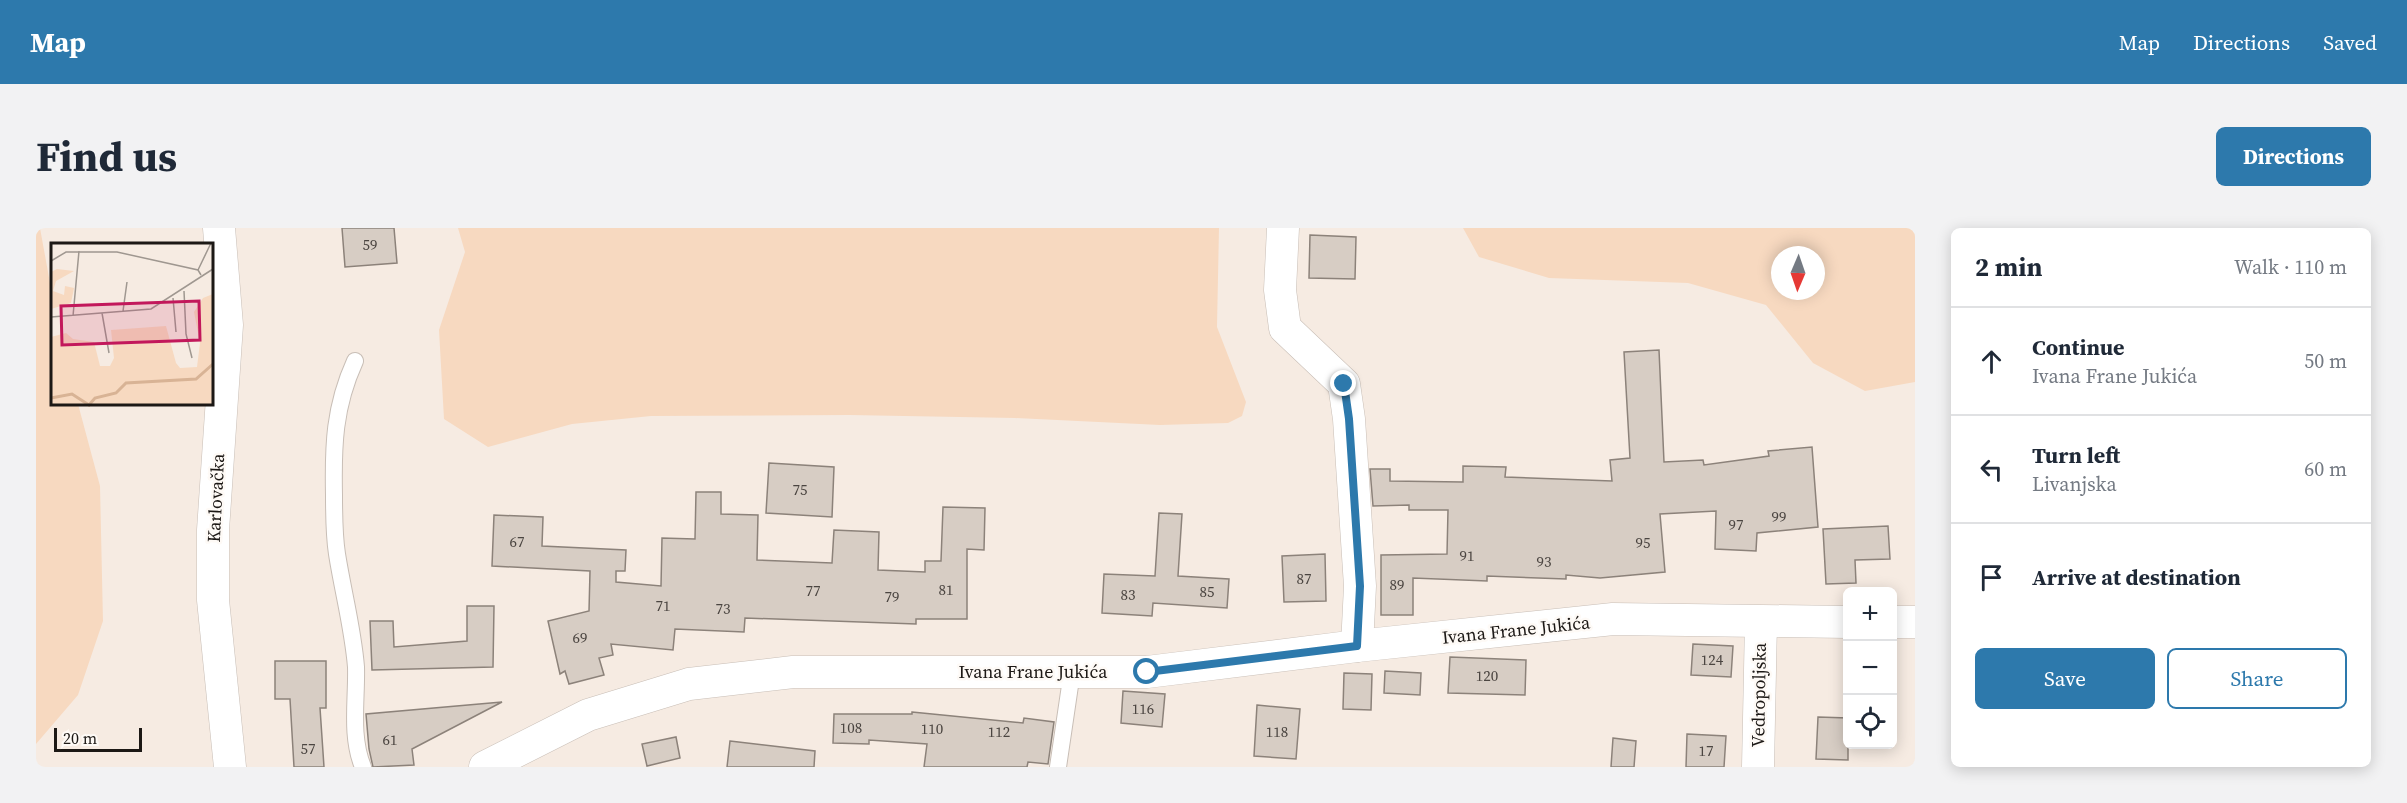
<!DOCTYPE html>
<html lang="en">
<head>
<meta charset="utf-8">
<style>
  body { margin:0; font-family:"Source Serif 4",serif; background:#f2f2f3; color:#1f2937 }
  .controls { position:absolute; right:18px; bottom:18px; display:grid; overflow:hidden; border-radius:9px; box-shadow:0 3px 15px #0003 }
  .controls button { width:54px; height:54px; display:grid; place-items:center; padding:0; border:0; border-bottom:2px solid #e0e1e3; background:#fff; color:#1f2937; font:30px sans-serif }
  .compass { position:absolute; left:1735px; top:18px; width:54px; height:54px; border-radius:50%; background:#fff; box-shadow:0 3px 15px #0003; rotate:182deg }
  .scale { position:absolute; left:18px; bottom:15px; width:88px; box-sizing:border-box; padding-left:6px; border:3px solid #1c1815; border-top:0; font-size:16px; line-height:21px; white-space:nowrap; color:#1c1815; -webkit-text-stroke:4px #fefaf6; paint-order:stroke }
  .stop { position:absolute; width:18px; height:18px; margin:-14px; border:4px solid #2d79ac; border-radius:50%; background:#fff }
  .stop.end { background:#2d79ac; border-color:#fff; box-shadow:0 2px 6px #0008 }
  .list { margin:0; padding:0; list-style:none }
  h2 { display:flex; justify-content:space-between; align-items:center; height:78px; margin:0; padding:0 24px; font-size:26px }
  h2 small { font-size:20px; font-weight:400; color:#747a83 }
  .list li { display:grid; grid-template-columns:39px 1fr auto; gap:18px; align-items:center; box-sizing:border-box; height:108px; padding:0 24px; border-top:2px solid #e0e1e3 }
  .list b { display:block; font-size:22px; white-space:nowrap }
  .list p { margin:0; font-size:20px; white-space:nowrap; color:#747a83 }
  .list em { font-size:20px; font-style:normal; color:#747a83 }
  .actions { display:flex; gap:12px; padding:18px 24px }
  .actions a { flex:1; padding:14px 0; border:2px solid #2d79ac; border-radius:9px; text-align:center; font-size:21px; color:#2d79ac }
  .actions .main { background:#2d79ac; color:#fff }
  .icon { flex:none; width:33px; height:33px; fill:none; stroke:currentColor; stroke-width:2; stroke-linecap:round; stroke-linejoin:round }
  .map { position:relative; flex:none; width:1879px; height:539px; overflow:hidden; border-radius:9px }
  header { display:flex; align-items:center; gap:36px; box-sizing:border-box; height:84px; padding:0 30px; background:#2d79ac; color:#fff }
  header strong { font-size:28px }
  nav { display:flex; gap:33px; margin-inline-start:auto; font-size:21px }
  .intro { display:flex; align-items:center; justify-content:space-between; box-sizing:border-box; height:144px; padding:0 36px }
  h1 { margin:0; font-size:42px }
  .button { padding:15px 27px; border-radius:9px; background:#2d79ac; color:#fff; font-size:21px; font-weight:700 }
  main { display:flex; gap:36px; padding:0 36px }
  aside { flex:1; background:#fff; border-radius:9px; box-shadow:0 3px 15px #0003 }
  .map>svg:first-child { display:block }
  .green { fill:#f7d9c0; fill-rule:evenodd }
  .building { fill:#d7cdc4; stroke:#8c827a; stroke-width:1.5 }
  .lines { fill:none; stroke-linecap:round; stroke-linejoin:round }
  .lane-casing { stroke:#c8beb6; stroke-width:18 }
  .street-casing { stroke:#c8beb6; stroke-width:33 }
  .lane { stroke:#fff; stroke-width:16 }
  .street { stroke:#fff; stroke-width:32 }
  .route { stroke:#2d79ac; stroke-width:8 }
  .labels { text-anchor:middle; stroke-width:5; stroke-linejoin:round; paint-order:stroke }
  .number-label { font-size:15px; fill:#4b4541 }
  .street-label { font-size:18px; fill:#1c1815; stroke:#fefaf6 }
  .inset-river { fill:none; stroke:#d8b395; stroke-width:3 }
  .inset-road { fill:none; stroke:#9f9790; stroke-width:1.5 }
  .view { fill:#c2185b; fill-opacity:0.15; stroke:#c2185b; stroke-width:3 }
  .inset-edge { fill:none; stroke:#1c1815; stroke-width:3 }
</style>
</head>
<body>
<header>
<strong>Map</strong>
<nav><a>Map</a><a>Directions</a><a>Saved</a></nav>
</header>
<div class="intro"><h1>Find us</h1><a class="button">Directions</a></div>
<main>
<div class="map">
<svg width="1879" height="539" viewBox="0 0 1879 539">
  <rect width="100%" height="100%" fill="#f6ebe2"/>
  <!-- green -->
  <g class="green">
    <path d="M0,0h4l12,66v110h26l22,82 3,135 -25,74 -42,49z"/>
    <path d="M422,0h761l-2,99 29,75 -4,14 -14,7 -68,2 -145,-7 -166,-3 -198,1 -79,8 -84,23 -44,-28 -5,-89 26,-78z"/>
    <path d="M1427,0h452v154l-50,9 -52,-28 -47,-58 -78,-22 -139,-5 -70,-21zM1744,27h36v36h-36z"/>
  </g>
  <!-- building -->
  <g class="building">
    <path d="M306,0h52l3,35 -52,4z"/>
    <path d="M1274,7l46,2 -1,42 -46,-1z"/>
    <path d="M1623,122l5,112 39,-2 1,5 65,-9 -1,-5 44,-4 6,80 -61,6 -1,18 -41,-2 1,-38 -56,3 5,58 -65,6 -34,-3v4l-79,-3v5l-74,-3v37h-32v-60l66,-1 1,-44h-39v-5l-36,1 -3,-37h20v12l73,1v-16l43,1 -1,10 107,4 -2,-21 20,-2 -6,-106z"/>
    <path d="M733,235l65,4 -2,50 -66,-4z"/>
    <path d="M660,264h25v22l37,1 -1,45 75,3 2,-33 45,2 -1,38 47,2v-11h16l2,-54 42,1 -1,42 -17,-1v70h-51v5l-171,-6 -1,14 -69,-3 -2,21 -62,-6 2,11 -14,3 5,17 -35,9 -4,-13 -5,3 -12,-53 41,-10 1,-40 -98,-5 2,-51 49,2 -1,29 84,4 -1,21h-9v11l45,4 1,-48 33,1z"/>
    <path d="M1123,285l23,1 -4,62 51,3 -2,29 -74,-5 -1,13 -50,-3 2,-39 51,2z"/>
    <path d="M1852,298l2,33 -35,1 1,23 -30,1 -3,-55z"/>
    <path d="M1289,326l1,47 -42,1 -2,-46z"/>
    <path d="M431,378h27l-1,61 -121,3 -2,-49h23l1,26 73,-6z"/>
    <path d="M1657,416l40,2 -2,31 -40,-2z"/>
    <path d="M1414,429l76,3 -1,35 -77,-2z"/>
    <path d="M239,433h51v47h-6l4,59h-30l-4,-68h-15z"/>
    <path d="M1349,443l36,2 -1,22 -36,-2z"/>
    <path d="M1308,445l28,1 -1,36 -28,-1z"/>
    <path d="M1087,463l42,3 -3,33 -41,-4z"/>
    <path d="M466,474l-90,47 2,16 -41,2 -4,-18 -3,-35z"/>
    <path d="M1221,477l43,4 -4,50 -42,-3z"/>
    <path d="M876,484l111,11 1,-5 30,4 -6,42 -20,-2 -1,5h-103l3,-23 -58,-4v4l-36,-1 1,-29h78z"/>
    <path d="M1782,489l30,1v42l-32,-1z"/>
    <path d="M1651,506l39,2 -2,31h-38z"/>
    <path d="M640,509l4,21 -33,8 -5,-22z"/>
    <path d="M1577,510l23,3 -2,26h-23z"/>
    <path d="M694,513l85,10 -1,16h-87z"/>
  </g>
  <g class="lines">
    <defs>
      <g id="lane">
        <path d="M319,133c-21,46 -22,85 -21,134 0,20 0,40 3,59 6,38 16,75 19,113 1,32 -6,69 7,100"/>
        <path d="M1022,539l14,-95"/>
      </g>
      <g id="street">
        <path d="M183,0l8,97 -14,205v70l17,167"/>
        <path d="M1247,0l-3,62 5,38 59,56 5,35 11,167 -3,60"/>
        <path d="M1856,394h23"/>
        <path d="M449,539l103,-52 101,-31 104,-12h354l210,-26 256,-27 235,3"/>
        <path d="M1722,539l3,-145"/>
      </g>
    </defs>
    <!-- lane casing -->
    <use href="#lane" class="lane-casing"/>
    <!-- street casing -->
    <use href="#street" class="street-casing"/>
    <!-- lane -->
    <use href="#lane" class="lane"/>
    <!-- street -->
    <use href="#street" class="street"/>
  </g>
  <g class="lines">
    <!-- route -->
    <path class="route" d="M1111,444l210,-26 3,-60 -11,-167 -5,-35"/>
  </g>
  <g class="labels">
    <!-- number labels -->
    <g class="number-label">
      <text x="334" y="22">59</text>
      <text x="764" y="267">75</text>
      <text x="1743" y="294">99</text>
      <text x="1700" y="302">97</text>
      <text x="481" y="319">67</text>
      <text x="1607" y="320">95</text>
      <text x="1431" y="333">91</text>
      <text x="1508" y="339">93</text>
      <text x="1268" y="356">87</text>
      <text x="1361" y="362">89</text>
      <text x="910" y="367">81</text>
      <text x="777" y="368">77</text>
      <text x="1171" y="369">85</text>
      <text x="1092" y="372">83</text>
      <text x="856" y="374">79</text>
      <text x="627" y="383">71</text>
      <text x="687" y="386">73</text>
      <text x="544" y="415">69</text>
      <text x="1676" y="437">124</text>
      <text x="1451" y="453">120</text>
      <text x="1107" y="486">116</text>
      <text x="815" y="505">108</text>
      <text x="896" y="506">110</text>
      <text x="963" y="509">112</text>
      <text x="1241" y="509">118</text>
      <text x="354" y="517">61</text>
      <text x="272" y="526">57</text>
      <text x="1670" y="528">17</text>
    </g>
    <!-- street labels -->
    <g class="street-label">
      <text transform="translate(180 270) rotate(-87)" y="6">Karlovačka</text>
      <text transform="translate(1480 402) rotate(-6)" y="6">Ivana Frane Jukića</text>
      <text x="997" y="450">Ivana Frane Jukića</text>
      <text transform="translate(1723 467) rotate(-89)" y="6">Vedropoljska</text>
    </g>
  </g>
  <!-- overview -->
  <g transform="translate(15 15)">
    <rect width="162" height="162" fill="#f6ebe2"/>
    <path d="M6,26l17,2 -18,10 -3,10 11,4 1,-9 9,2 -3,15 -20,6v-37zM162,51v111h-162v-68l15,-4 7,6 21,3 6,24h10l4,-8 -3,-28 55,-4 10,37 4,5 17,-1 3,-24 -6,-31 9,-14z" fill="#f7d9c0"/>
    <path class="inset-river" d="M0,155l21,-4 17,11 6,-7 21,-5 10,-10 70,-4 17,-15"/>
    <path class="inset-road" d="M0,18l15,-9h51l81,18 3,5M147,27l13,-27M133,48l2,43 6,24M122,55l3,34M72,68l4,-29M51,70l7,40M22,73l6,-65M0,74l100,-8 62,-40"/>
    <path class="view" d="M148,58l1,39 -138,5 -1,-39z"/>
    <rect width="162" height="162" class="inset-edge"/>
  </g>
</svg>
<div class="controls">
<button>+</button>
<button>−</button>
<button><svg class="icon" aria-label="locate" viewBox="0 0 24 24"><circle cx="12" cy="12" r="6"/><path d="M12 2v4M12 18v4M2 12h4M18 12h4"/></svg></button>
</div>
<svg class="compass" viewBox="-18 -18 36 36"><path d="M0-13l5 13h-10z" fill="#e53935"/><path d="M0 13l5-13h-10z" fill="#747a83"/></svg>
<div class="scale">20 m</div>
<div class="stop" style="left:1111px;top:444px"></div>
<div class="stop end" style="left:1308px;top:156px"></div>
</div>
<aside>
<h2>2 min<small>Walk · 110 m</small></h2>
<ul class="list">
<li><svg class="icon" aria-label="ahead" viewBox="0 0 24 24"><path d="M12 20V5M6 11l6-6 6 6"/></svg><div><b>Continue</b><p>Ivana Frane Jukića</p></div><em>50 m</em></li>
<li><svg class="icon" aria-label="left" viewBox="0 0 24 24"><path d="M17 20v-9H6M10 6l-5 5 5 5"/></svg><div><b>Turn left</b><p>Livanjska</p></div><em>60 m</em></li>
<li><svg class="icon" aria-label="arrive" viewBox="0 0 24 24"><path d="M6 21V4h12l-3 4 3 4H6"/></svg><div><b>Arrive at destination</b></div></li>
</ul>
<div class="actions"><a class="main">Save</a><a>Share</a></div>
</aside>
</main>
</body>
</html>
